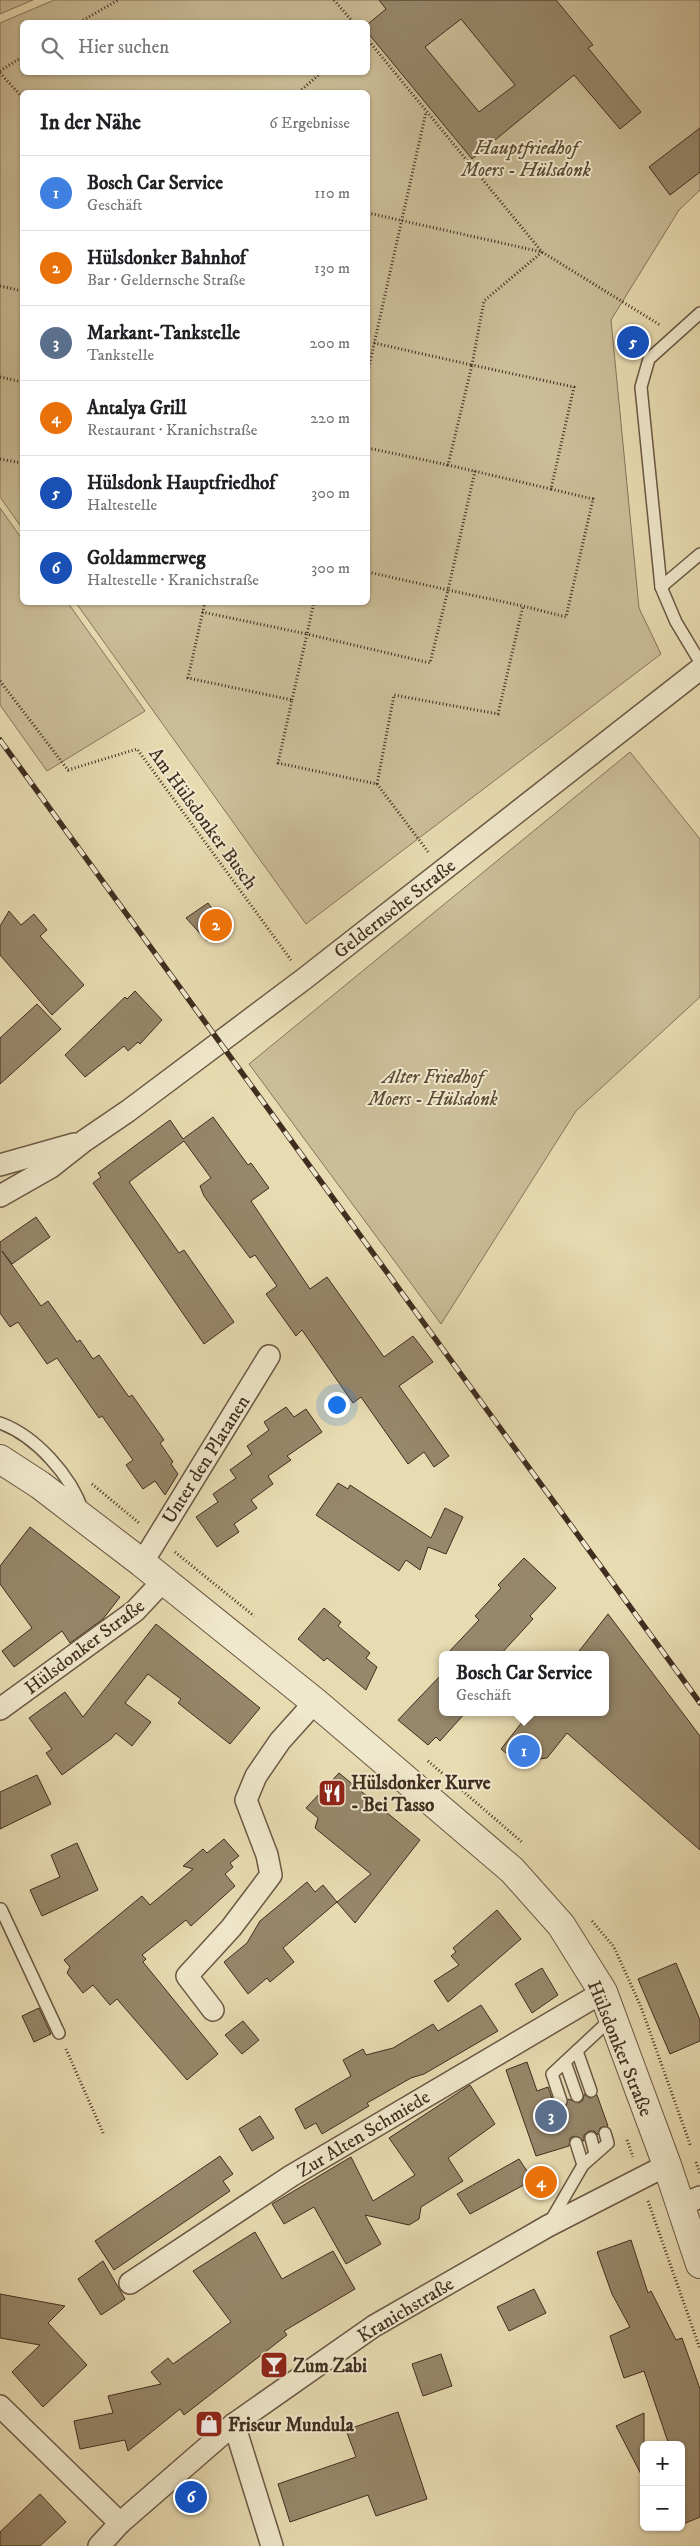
<!DOCTYPE html>
<html lang="de">
<head>
<meta charset="utf-8">
<style>
  body { margin:0; font-family:"IM FELL DW Pica",serif; background:#f2f2f2; color:#202124 }
  .controls { position:absolute; right:15px; bottom:15px; display:grid; overflow:hidden; border-radius:8px; box-shadow:0 1px 4px #0004 }
  .controls button { width:45px; height:45px; display:grid; place-items:center; padding:0; border:0; border-bottom:1px solid #e0e0e0; background:#fff; color:#202124; font:25px sans-serif }
  .you { position:absolute; left:336px; top:1404px; width:18px; height:18px; margin:-12px; border:4px solid #fff; border-radius:50%; background:#1a73e8; box-shadow:0 0 0 8px #1a73e833 }
  .badge { display:grid; place-items:center; width:32px; height:32px; border-radius:50%; background:#b45309; color:#fff; font-size:16px; font-weight:700 }
  .pin { position:absolute; translate:-50% -50%; border:2px solid #fff; box-shadow:0 1px 5px #0006 }
  .popup { position:absolute; left:439px; top:1651px; width:170px; height:65px; box-sizing:border-box; display:grid; place-content:center; border-radius:8px; background:#fff; filter:drop-shadow(0 1px 4px #0005); font-size:16px; white-space:nowrap; color:#757577 }
  .popup b { font-size:19px; color:#202124 }
  .popup::after { content:''; position:absolute; left:50%; top:100%; margin-left:-10px; border:10px solid transparent; border-top-color:#fff }
  .list { margin:0; padding:0; list-style:none }
  h2 { display:flex; justify-content:space-between; align-items:center; height:65px; margin:0; padding:0 20px; font-size:21px }
  h2 small { font-size:16px; font-weight:400; color:#757577 }
  .list li { display:grid; grid-template-columns:32px 1fr auto; gap:15px; align-items:center; box-sizing:border-box; height:75px; padding:0 20px; border-top:1px solid #e0e0e0 }
  .list b { display:block; font-size:19px; white-space:nowrap }
  .list p { margin:0; font-size:16px; white-space:nowrap; color:#757577 }
  .list em { font-size:16px; font-style:normal; color:#757577 }
  .icon { flex:none; width:28px; height:28px; fill:none; stroke:currentColor; stroke-width:2; stroke-linecap:round; stroke-linejoin:round }
  .map { position:relative; flex:none; width:700px; height:2546px; overflow:hidden }
  .search { position:absolute; background:#fff; box-shadow:0 1px 4px #0004; left:20px; top:20px; width:350px; height:55px; display:flex; align-items:center; gap:12px; box-sizing:border-box; padding:0 18px; border-radius:8px; color:#757577; font-size:19px }
  .panel { position:absolute; background:#fff; box-shadow:0 1px 4px #0004; left:20px; top:90px; width:350px; height:515px; border-radius:8px }
  .map>svg:first-child { display:block }
  .green { fill:#cbbd98; stroke:#86755c; fill-rule:evenodd }
  .building { fill:#97876b; stroke:#402d20; fill-rule:evenodd }
  .lines { fill:none; stroke-linecap:round; stroke-linejoin:round }
  .service-casing { stroke:#6a5844; stroke-width:14 }
  .minor-casing { stroke:#6a5844; stroke-width:24 }
  .tertiary-casing { stroke:#6a5844; stroke-width:30 }
  .path { stroke:#402d20; stroke-width:3; stroke-dasharray:1 2.5; stroke-linecap:butt }
  .service { stroke:#f0e8cc; stroke-width:11 }
  .minor { stroke:#f0e8cc; stroke-width:21 }
  .tertiary { stroke:#f0e8cc; stroke-width:28 }
  .rail-casing { stroke:#402d20; stroke-width:5.5 }
  .rail { stroke:#f0e8cc; stroke-width:4; stroke-dasharray:11; stroke-linecap:butt }
  .labels { text-anchor:middle; stroke-width:4; stroke-linejoin:round; paint-order:stroke }
  .park-label { font-size:19px; font-style:italic; fill:#5c4a38; stroke:#f0e8cc }
  .street-label { font-size:19px; fill:#402d20; stroke:#f0e8cc }
  .poi-label { font-size:19px; font-weight:bold; fill:#402d20; stroke:#f0e8cc; text-anchor:start }
</style>
</head>
<body>
<div class="map">
<svg width="700" height="2546" viewBox="0 0 700 2546">
  <rect width="100%" height="100%" fill="#e8dbb1"/>
  <filter id="stains"><feTurbulence type="fractalNoise" baseFrequency=".004" numOctaves="4"/><feColorMatrix values="0 0 0 0 .2 0 0 0 0 .09 0 0 0 0 .02 0 0 0 .5 -.17"/></filter>
  <radialGradient id="worn" r=".72"><stop offset=".6" stop-color="#630" stop-opacity="0"/><stop offset="1" stop-color="#630" stop-opacity=".3"/></radialGradient>
  <!-- green -->
  <g class="green">
    <path d="M0,0h33l-33,14z"/>
    <path d="M54,0h646v190l-21,20 -68,110 28,288 22,46 -355,270 -230,-321 292,-1v-510h-346v436l-22,-31v-474zM22,22h346v50h-346z"/>
    <path d="M0,508l22,31v63l46,1 77,108 -98,60 -47,-66z"/>
    <path d="M630,752l70,87v158l-124,114 -135,213 -192,-260z"/>
  </g>
  <!-- building -->
  <g class="building">
    <path d="M379,0h177l37,45 -5,3 53,64 -21,17 -46,-54 -102,84 -104,-126v-9l18,-15zM461,19l54,66 -36,27 -54,-65z"/>
    <path d="M700,128v44l-30,23 -21,-28z"/>
    <path d="M208,903l18,25 -19,13 -21,-23z"/>
    <path d="M9,911l12,14 13,-11 13,16 -7,6 44,49 -32,30 -52,-60v-29z"/>
    <path d="M135,991l27,29 -22,24 -2,-2 -10,9 -4,-5 -39,31 -20,-22 60,-58 2,2z"/>
    <path d="M37,1004l24,25 -61,55v-46z"/>
    <path d="M213,1117l35,48 3,-2 18,25 -18,13 59,88 17,-12 57,80 29,-21 20,26 -34,24 50,70 -15,11 -10,-15 -16,12 -47,-67 -8,6 -51,-73 -6,6 -30,-42 11,-8 -22,-31 -5,3 -46,-62 -4,-10 11,-8 -27,-37 -55,41 50,71 5,-3 50,72 -30,22 -111,-161 8,-6 -3,-4 72,-53 13,19z"/>
    <path d="M36,1217l14,20 -38,27 -10,-13 39,55 7,-5 29,41 3,-2 13,19 6,-4 30,42 3,-2 32,45 -4,3 13,19 -2,2 7,10 -13,21 -10,-14 -12,8 -17,-24 7,-5 -31,-44 -3,2 -42,-60 -10,6 -29,-42 -8,5 -10,-14v-71z"/>
    <path d="M286,1407l8,10 12,-8 16,23 -35,24 4,4 -23,16 5,8 -22,16 6,8 -23,16 5,8 -22,15 -21,-30 22,-15 -5,-8 23,-16 -6,-8 22,-16 -5,-8 22,-16 -5,-8z"/>
    <path d="M338,1483l10,6 2,-4 81,53 14,-30 18,9 -17,37 -18,-7 -8,23 -14,-10 -7,11 -83,-56z"/>
    <path d="M30,1527l90,70 -17,22 -33,24 -8,-12 -48,36 -12,-16 30,-23 -32,-44v-18z"/>
    <path d="M524,1558l32,30 -26,28 3,3 -33,36h-54l33,-35 -4,-4 26,-28 -3,-3z"/>
    <path d="M324,1608l17,14 -3,4 32,27 -4,5 11,9 -11,23 -39,-32 -3,3 -26,-22z"/>
    <path d="M608,1614l92,122v114l-133,-117 -20,25 -15,2 -10,6 -21,-17 29,-37h75v-57h-29z"/>
    <path d="M156,1624l104,84 -30,36 -52,-41 3,-4 -33,-25 -23,29 26,19 -19,24 -16,-13 -5,6 -49,36 -16,-22 6,-4 -23,-31 36,-26 18,25z"/>
    <path d="M443,1673v39h23l-26,29 -4,-4 -8,8 -30,-25z"/>
    <path d="M339,1773l81,67 -65,83 -18,-21 34,-28 -56,-46 3,-10 -12,-10z"/>
    <path d="M37,1775l14,29 -51,25v-37z"/>
    <path d="M224,1839l15,17 -9,7 3,4 -8,7 10,12 -44,40 -5,-6 -44,35 4,4 -3,3 75,92 -31,26 -70,-81 -7,6 -17,-20 -10,8 -16,-20 3,-6 -6,-7 78,-64 8,9 43,-36 -10,-3 20,-17 4,4z"/>
    <path d="M77,1843l21,47 -56,26 -12,-26 30,-13 -9,-22z"/>
    <path d="M307,1882l8,10 8,-7 14,17 -54,46 11,14 -24,20 -3,-4 -19,16 -24,-32 23,-19 13,-22z"/>
    <path d="M497,1910l24,29 -73,63 -14,-21 25,-16 -8,-9 5,-4 -3,-4z"/>
    <path d="M676,1963l24,57v21l-30,13 -32,-75z"/>
    <path d="M542,1968l16,27 -26,18 -17,-29z"/>
    <path d="M481,2005l17,26 -74,43 -13,4 -44,25 2,3 -47,28 -6,-11 -11,6 -10,-20 56,-33 -8,-16 20,-11 3,6 27,-7 40,-24 5,7z"/>
    <path d="M39,2008l12,26 -17,8 -12,-26z"/>
    <path d="M243,2021l16,19 -17,14 -17,-19z"/>
    <path d="M527,2062l10,29 11,-4 6,17 5,4 7,-2 2,-7 11,4 4,-3 1,-6 6,4 7,-3 11,31 -8,2 -2,7 -4,-4h-5l-5,4v6l-10,-5 -4,2 -1,8 -33,10 -30,-86z"/>
    <path d="M470,2085l25,39 -47,34 15,23 -42,26 -2,12 -10,6 -44,-10 16,29 -35,20 -32,-57 -30,17 -12,-20 79,-47 22,44 42,-26 -26,-37z"/>
    <path d="M260,2116l14,22 -22,13 -13,-22z"/>
    <path d="M220,2156l13,18 -10,7 7,10 -116,79 -19,-29z"/>
    <path d="M519,2159l14,21 -63,34 -13,-20z"/>
    <path d="M255,2232l27,47 51,-28 22,38 -71,42 3,4 -103,80 -4,-6 -52,42 -3,-11 -45,9 -6,-28 39,-8 -5,-17 53,-12 -10,-12 17,-14 5,6 58,-42 -38,-51z"/>
    <path d="M631,2240l17,53 3,-2 25,49 6,-2 18,51v128l-19,8v-80h-12l-25,-74 -20,7 -14,-42 20,-9 -18,-33 -15,-42z"/>
    <path d="M103,2261l22,38 -24,16 -23,-36z"/>
    <path d="M534,2289l12,24 -37,18 -12,-24z"/>
    <path d="M0,2294l65,12 -17,17 39,42 -44,42 -31,-35 28,-27 -40,-7z"/>
    <path d="M441,2354l11,32 -29,10 -11,-32z"/>
    <path d="M398,2412l29,87 -51,17 -8,-21 -78,27 -12,-38 78,-27 -10,-27z"/>
    <path d="M644,2413v67l-28,-54z"/>
    <path d="M40,2494l26,28 -26,24h-40v-14z"/>
  </g>
  <g class="lines">
    <defs>
      <g id="service">
        <path d="M700,313l-51,46 -8,28 20,200 15,35 24,40"/>
        <path d="M661,587l39,-33"/>
        <path d="M0,1423c36,13 71,53 83,88"/>
        <path d="M1,1909l58,124"/>
        <path d="M577,2051l14,40"/>
        <path d="M565,2062l12,34"/>
        <path d="M561,2101l-9,-27 60,-56"/>
        <path d="M591,2138l4,16"/>
        <path d="M576,2143l7,22"/>
        <path d="M550,2222l33,-57 25,-22 -3,-10"/>
      </g>
      <g id="minor">
        <path d="M0,1165l74,-21"/>
        <path d="M0,1196l51,-29 33,-26 44,-30 176,-132 396,-310"/>
        <path d="M142,1563l127,-207"/>
        <path d="M0,1709l135,-98 29,-31"/>
        <path d="M213,2010l-26,-34 44,-48 40,-53 -4,-20 -21,-55 10,-24 24,-35 35,-39"/>
        <path d="M679,2206l21,-9"/>
        <path d="M130,2283l161,-107 312,-184"/>
        <path d="M0,2406l120,117"/>
        <path d="M234,2424l38,122"/>
        <path d="M99,2546l21,-23 114,-99 140,-98 174,-100 119,-61"/>
      </g>
      <path id="tertiary" d="M0,1459l40,26 102,78 173,139 197,168 49,55 42,67 64,173 33,99"/>
    </defs>
    <!-- service casing -->
    <use href="#service" class="service-casing"/>
    <!-- minor casing -->
    <use href="#minor" class="minor-casing"/>
    <!-- tertiary casing -->
    <use href="#tertiary" class="tertiary-casing"/>
    <!-- path -->
    <g class="path">
      <path d="M334,0l19,22"/>
      <path d="M80,22l38,-22"/>
      <path d="M0,71l22,-14"/>
      <path d="M0,73l22,24"/>
      <path d="M299,92l23,-20"/>
      <path d="M368,213l174,39 118,73"/>
      <path d="M0,286l22,5"/>
      <path d="M374,343l98,22 -24,100 103,24"/>
      <path d="M368,371l58,-259"/>
      <path d="M0,377l22,5"/>
      <path d="M368,448l80,17"/>
      <path d="M0,459l22,4"/>
      <path d="M475,471l-27,119 75,16"/>
      <path d="M205,602l-17,76 104,22 -14,63 99,21 17,-89 104,19 25,-108 43,11 27,-118 -42,-10 23,-102 -102,-22 12,-64 58,-49 -174,-212"/>
      <path d="M202,612l105,22 7,-32"/>
      <path d="M0,681l68,89 69,-21 154,211"/>
      <path d="M292,700l15,-66 123,29 18,-73 -80,-18"/>
      <path d="M377,784l52,69"/>
      <path d="M92,1484l47,39"/>
      <path d="M175,1552l79,64"/>
      <path d="M428,1761l95,82"/>
      <path d="M592,1921l22,26 27,60 50,140"/>
      <path d="M66,2049l38,86"/>
      <path d="M627,2140l6,17"/>
      <path d="M696,2162l4,12"/>
      <path d="M648,2201l52,148"/>
    </g>
    <!-- service -->
    <use href="#service" class="service"/>
    <!-- minor -->
    <use href="#minor" class="minor"/>
    <!-- tertiary -->
    <use href="#tertiary" class="tertiary"/>
    <defs>
      <path id="rail" d="M0,740l700,963"/>
    </defs>
    <!-- rail casing -->
    <use href="#rail" class="rail-casing"/>
    <!-- rail -->
    <use href="#rail" class="rail"/>
  </g>
  <!-- icons -->
  <defs>
    <symbol id="restaurant-square" viewBox="-11 -11 22 22"><rect x="-9" y="-9" width="18" height="18" rx="4" fill="#8f2418" stroke="#f0e8cc"/><path d="M-5-6h1v4h1v-4h1v4h1v-4h1v5L-1.5 .5V6h-2V.5L-5-1ZM5-6V6H3V1.5H1.5Q1.5-4 5-6Z" fill="#fff"/></symbol>
    <symbol id="bar-square" viewBox="-11 -11 22 22"><rect x="-9" y="-9" width="18" height="18" rx="4" fill="#8f2418" stroke="#f0e8cc"/><path d="M-6-5H6L.8 .8V4.5H3.5V6h-7V4.5H-.8V.8Z" fill="#fff"/></symbol>
    <symbol id="shop-square" viewBox="-11 -11 22 22"><rect x="-9" y="-9" width="18" height="18" rx="4" fill="#8f2418" stroke="#f0e8cc"/><path d="M-5-2.5h2.3a2.7 3.5 0 0 1 5.4 0H5L5.5 6h-11ZM-1.5-2.5h3a1.5 2.3 0 0 0-3 0Z" fill="#fff"/></symbol>
  </defs>
  <g fill-rule="evenodd">
    <use href="#restaurant-square" x="316" y="1777" width="32" height="32"/>
    <use href="#bar-square" x="258" y="2349" width="32" height="32"/>
    <use href="#shop-square" x="193" y="2408" width="32" height="32"/>
  </g>
  <g class="labels">
    <!-- park labels -->
    <g class="park-label">
      <text x="526" y="154">Hauptfriedhof<tspan x="526" dy="22">Moers - Hülsdonk</tspan></text>
      <text x="433" y="1083">Alter Friedhof<tspan x="433" dy="22">Moers - Hülsdonk</tspan></text>
    </g>
    <!-- street labels -->
    <g class="street-label">
      <text transform="translate(204 818) rotate(54)" y="7">Am Hülsdonker Busch</text>
      <text transform="translate(394 908) rotate(-38)" y="7">Geldernsche Straße</text>
      <text transform="translate(205 1459) rotate(-58)" y="7">Unter den Platanen</text>
      <text transform="translate(84 1646) rotate(-37)" y="7">Hülsdonker Straße</text>
      <text transform="translate(621 2048) rotate(68)" y="7">Hülsdonker Straße</text>
      <text transform="translate(363 2133) rotate(-31)" y="7">Zur Alten Schmiede</text>
      <text transform="translate(405 2309) rotate(-31)" y="7">Kranichstraße</text>
    </g>
    <!-- poi labels -->
    <g class="poi-label">
      <text x="351" y="1789">Hülsdonker Kurve<tspan x="351" dy="22">- Bei Tasso</tspan></text>
      <text x="293" y="2372">Zum Zabi</text>
      <text x="228" y="2431">Friseur Mundula</text>
    </g>
  </g>
  <rect width="100%" height="100%" filter="url(#stains)"/>
  <rect width="100%" height="100%" fill="url(#worn)"/>
</svg>
<div class="controls">
<button>+</button>
<button>−</button>
</div>
<div class="you"></div>
<div class="pin badge" style="left:524px;top:1751px;background:#3f7fe0">1</div>
<div class="popup"><b>Bosch Car Service</b>Geschäft</div>
<div class="pin badge" style="left:216px;top:925px;background:#e8710a">2</div>
<div class="pin badge" style="left:551px;top:2116px;background:#5c6f8a">3</div>
<div class="pin badge" style="left:541px;top:2182px;background:#e8710a">4</div>
<div class="pin badge" style="left:633px;top:342px;background:#1a4fb4">5</div>
<div class="pin badge" style="left:191px;top:2497px;background:#1a4fb4">6</div>
<div class="search"><svg class="icon" aria-label="search" viewBox="0 0 24 24"><circle cx="10" cy="10" r="6"/><path d="M15 15l6 6"/></svg>Hier suchen</div>
<section class="panel">
<h2>In der Nähe<small>6 Ergebnisse</small></h2>
<ul class="list">
<li><span class="badge" style="background:#3f7fe0">1</span><div><b>Bosch Car Service</b><p>Geschäft</p></div><em>110 m</em></li>
<li><span class="badge" style="background:#e8710a">2</span><div><b>Hülsdonker Bahnhof</b><p>Bar · Geldernsche Straße</p></div><em>130 m</em></li>
<li><span class="badge" style="background:#5c6f8a">3</span><div><b>Markant-Tankstelle</b><p>Tankstelle</p></div><em>200 m</em></li>
<li><span class="badge" style="background:#e8710a">4</span><div><b>Antalya Grill</b><p>Restaurant · Kranichstraße</p></div><em>220 m</em></li>
<li><span class="badge" style="background:#1a4fb4">5</span><div><b>Hülsdonk Hauptfriedhof</b><p>Haltestelle</p></div><em>300 m</em></li>
<li><span class="badge" style="background:#1a4fb4">6</span><div><b>Goldammerweg</b><p>Haltestelle · Kranichstraße</p></div><em>300 m</em></li>
</ul>
</section>
</div>
</body>
</html>
